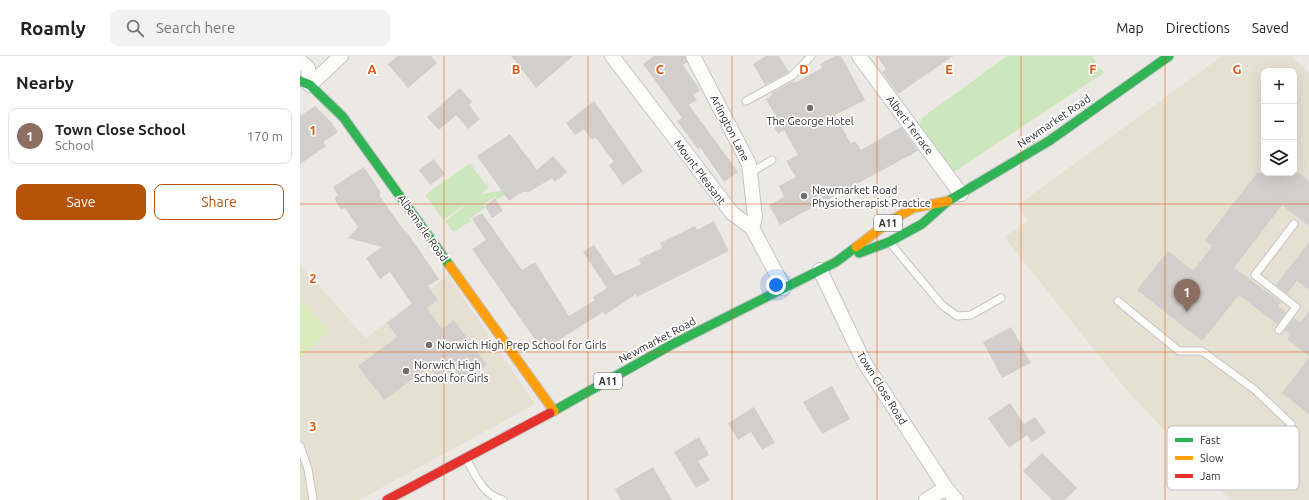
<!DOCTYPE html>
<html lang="en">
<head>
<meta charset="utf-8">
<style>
  body { margin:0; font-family:Ubuntu,sans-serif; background:#f2f2f2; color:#222 }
  .controls { position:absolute; right:12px; top:12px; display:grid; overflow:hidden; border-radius:8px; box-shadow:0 4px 16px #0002 }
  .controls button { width:36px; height:36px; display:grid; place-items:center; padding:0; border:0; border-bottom:1px solid #e0e0e0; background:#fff; color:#222; font:20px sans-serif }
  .you { position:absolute; left:476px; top:229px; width:14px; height:14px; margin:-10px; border:3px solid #fff; border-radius:50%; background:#1a73e8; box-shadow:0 0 0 6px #1a73e833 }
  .badge { display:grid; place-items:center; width:26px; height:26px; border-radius:50%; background:#b45309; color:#fff; font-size:13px; font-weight:700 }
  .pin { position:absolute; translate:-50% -33px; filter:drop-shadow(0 1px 2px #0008) }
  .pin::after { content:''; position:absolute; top:21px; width:14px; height:12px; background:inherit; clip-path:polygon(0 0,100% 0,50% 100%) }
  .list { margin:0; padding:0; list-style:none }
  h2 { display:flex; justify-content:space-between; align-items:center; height:52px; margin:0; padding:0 16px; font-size:17px }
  h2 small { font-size:13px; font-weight:400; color:#767676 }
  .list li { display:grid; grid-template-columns:26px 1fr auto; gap:12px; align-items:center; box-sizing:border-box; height:56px; margin:0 8px 8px; padding:0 8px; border:1px solid #e0e0e0; border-radius:8px }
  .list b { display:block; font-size:15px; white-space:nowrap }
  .list p { margin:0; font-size:13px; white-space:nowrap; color:#767676 }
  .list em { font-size:13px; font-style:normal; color:#767676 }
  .actions { display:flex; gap:8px; padding:12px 16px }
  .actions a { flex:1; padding:9px 0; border:1px solid #b45309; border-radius:8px; text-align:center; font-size:14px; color:#b45309 }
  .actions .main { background:#b45309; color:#fff }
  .icon { flex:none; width:22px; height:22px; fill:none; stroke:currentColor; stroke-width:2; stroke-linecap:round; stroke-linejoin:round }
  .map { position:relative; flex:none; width:1009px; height:444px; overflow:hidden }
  header { display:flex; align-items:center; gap:24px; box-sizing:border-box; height:56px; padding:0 20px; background:#fff; border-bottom:1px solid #e0e0e0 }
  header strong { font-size:19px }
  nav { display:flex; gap:22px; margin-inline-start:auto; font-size:14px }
  .search { width:280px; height:36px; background:#f2f2f2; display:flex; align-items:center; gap:10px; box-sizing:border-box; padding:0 14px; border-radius:8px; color:#767676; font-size:15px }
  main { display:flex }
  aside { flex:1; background:#fff }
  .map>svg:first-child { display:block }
  .education { fill:#e6e0d3; fill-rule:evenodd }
  .green { fill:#cee6be }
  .pitch { fill:#d9eabb }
  .building { fill:#d1cecb }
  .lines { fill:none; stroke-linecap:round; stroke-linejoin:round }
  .lane-casing { stroke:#c5c4c5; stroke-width:9 }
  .street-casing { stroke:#c5c4c5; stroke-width:16 }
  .fast-casing { stroke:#c5c4c5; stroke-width:11 }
  .slow-casing { stroke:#c5c4c5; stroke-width:11 }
  .jam-casing { stroke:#c5c4c5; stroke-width:11 }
  .lane { stroke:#fcfcfb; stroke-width:7 }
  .street { stroke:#fcfcfb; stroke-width:14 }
  .fast { stroke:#30b455; stroke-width:9 }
  .slow { stroke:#ff9f0a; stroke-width:9 }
  .jam { stroke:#e5322d; stroke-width:9 }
  .grid { fill:none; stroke:#df570e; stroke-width:1; stroke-opacity:0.55 }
  .poi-dot { fill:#706f6e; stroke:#fff; stroke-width:1.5 }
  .labels { text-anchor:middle; stroke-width:3.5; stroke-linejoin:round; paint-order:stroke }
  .shield { fill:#fff; stroke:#6d6d6d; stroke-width:1 }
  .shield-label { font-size:10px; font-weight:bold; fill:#2e2e2e }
  .poi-label { font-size:11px; fill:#2e2e2e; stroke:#fff; text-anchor:start }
  .street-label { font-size:11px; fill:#2e2e2e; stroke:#fff }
  .key { fill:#fff; stroke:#c0c0c0; stroke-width:1 }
  .key-label { font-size:11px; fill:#2e2e2e }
  .grid-label { font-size:13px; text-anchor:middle; font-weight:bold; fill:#df570e; stroke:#fff; stroke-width:3.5; stroke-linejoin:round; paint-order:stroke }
</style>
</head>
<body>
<header>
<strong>Roamly</strong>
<div class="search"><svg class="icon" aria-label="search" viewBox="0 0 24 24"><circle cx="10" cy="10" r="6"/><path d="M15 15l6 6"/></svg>Search here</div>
<nav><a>Map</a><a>Directions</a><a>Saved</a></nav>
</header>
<main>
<aside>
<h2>Nearby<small></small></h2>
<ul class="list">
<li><span class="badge" style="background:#8d6e63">1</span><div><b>Town Close School</b><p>School</p></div><em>170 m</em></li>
</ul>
<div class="actions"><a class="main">Save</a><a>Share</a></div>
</aside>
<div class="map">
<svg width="1009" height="444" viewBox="0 0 1009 444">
  <rect width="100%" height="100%" fill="#ece8e4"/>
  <!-- education -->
  <g class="education">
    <path d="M922,0h69l18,16v428h-79l-106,-113 -120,-150 24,-16 -10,-16zM964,15h30v102h-30z"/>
    <path d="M0,209l66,73 82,-63 87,129 -176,96h-59z"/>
  </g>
  <!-- green -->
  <g class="green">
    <path d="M707,0h85l12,17 -153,101 -30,-44 -1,-8 3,-5z"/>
    <path d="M170,107l18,25 -7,6 22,-4h9l-15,10 -2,-3 -12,8 2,3 -16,11 2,2 -18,11 -8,-11 27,-21 -29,20 -18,-25z"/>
  </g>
  <!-- pitch -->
  <path class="pitch" d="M1,245l28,29 -29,28v-56z"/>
  <!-- building -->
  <g class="building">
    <path d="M98,0h33l6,7 -29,25 -20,-24z"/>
    <path d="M211,0h62l-37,32z"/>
    <path d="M354,0h31l2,6 -4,3 17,25 -7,5 4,5 -8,5 49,67 -14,10 -24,-35 -2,2 -21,-28 5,-3 -39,-54z"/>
    <path d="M466,0h13l10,16 -24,13 -12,-21z"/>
    <path d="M535,0h6l24,44 -30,15 16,29 4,-3 6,9 40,-23 17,24 -138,74 -11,-20 15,-8 -5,-11 17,-9 -10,-16 12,-6 -14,-25 -6,4 -6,-11 6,-3 -12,-21 6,-4 -1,-2 23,-12 1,2 27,-15 -2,-4z"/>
    <path d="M577,0h76l-55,38 -16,-22 4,-3z"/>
    <path d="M160,32l12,14 -3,3 11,14 -12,10 -12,-14 -17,15 -12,-13z"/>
    <path d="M294,45l49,70 -20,14 -14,-20 5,-3 -18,-24 -5,1 -7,-10 -9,6 -9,-12z"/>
    <path d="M15,50l16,16 7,10 -15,10 3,4 -26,18v-48z"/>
    <path d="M210,78l27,36 16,-14 14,16 -12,10 -3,-4 -23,14h-7l-13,9 -32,-45z"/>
    <path d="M134,103l11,15 -15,11 -11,-15z"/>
    <path d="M64,111l17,26 -2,2 26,37 1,-1 33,48 -11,7 10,14 -11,8 15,21 12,-9 33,45 -23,17 -10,-13 -15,11 -10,-13 -45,33 -26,-34 39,-29 -10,-14 25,-19 -22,-32 -10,7 -14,-21 16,-11 -34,-9 10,-11 -13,-19 -4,2 -7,-12 4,-3 -5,-8z"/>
    <path d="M957,117h42l10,8v45l-27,-21 -48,63 47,34 -3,4 8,6 -9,12 -38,-29 -37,46 -65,-51 31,-39 25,20 19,-25 -7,-6z"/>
    <path d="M195,142l8,13 -11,7 -7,-12z"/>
    <path d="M182,157l40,57 13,-8 34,54 26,-16 -2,-3 14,-9 -24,-36 11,-7 21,31 26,-12 -2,-5 23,-11 -2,-5 35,-17 2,4 17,-9 15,30 -92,46 -1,-3 -31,21 -2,-3 -30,19 -30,20 -71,-102 14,-9 -14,-21z"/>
    <path d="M1009,186v48l-12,-9 -10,13 -11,-9z"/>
    <path d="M1009,255v45l-22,-17 4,-5 -6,-4 9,-12 6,5z"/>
    <path d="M711,271l20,36 -29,15 -19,-36z"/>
    <path d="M1009,302v56l-27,-21z"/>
    <path d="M532,330l18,33 -28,15 -19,-32z"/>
    <path d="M710,347l14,21 11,-7 11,16 -14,9 -5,-7 -18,13 -21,-30z"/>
    <path d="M454,351l21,36 -13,7 -11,-18 -13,8 -10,-17z"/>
    <path d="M399,381l10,18 -11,6 12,19 -14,8 -22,-36z"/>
    <path d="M742,397l35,35 -12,12h-13l-29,-29z"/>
    <path d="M353,411l19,33h-51l-6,-11z"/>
  </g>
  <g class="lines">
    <defs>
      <g id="lane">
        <path d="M446,45l46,-25 19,-20"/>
        <path d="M450,117l22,-13"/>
        <path d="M591,188l51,61 15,11 14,-1 30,-17"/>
        <path d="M818,245l61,50h23l53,39 36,34"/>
        <path d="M979,274l17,-23 -41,-32 39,-51"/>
        <path d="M0,390l8,23 5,31"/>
        <path d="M167,404c8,15 17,36 36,40"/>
      </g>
      <g id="street">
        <path d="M312,0l120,157 20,15 32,60"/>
        <path d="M393,0l56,108 6,53 -3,11"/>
        <path d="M559,0l102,138"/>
        <path d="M0,5l8,7 2,17"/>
        <path d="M10,29l31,-29"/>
        <path d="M520,214l44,92 82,126 10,12"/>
        <path d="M626,444l20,-12"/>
      </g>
      <g id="fast">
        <path d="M0,25l10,4 33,32 107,149"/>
        <path d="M559,197l30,-11 33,-18 26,-23 101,-60 120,-85"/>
        <path d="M250,357l121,-68 165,-83 20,-15"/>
      </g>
      <g id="slow">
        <path d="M556,191l33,-25 24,-14 35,-7"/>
        <path d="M150,210l104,145"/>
      </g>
      <path id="jam" d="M87,444l163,-87"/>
    </defs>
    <!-- lane casing -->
    <use href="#lane" class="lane-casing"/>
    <!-- street casing -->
    <use href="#street" class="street-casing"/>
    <!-- fast casing -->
    <use href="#fast" class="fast-casing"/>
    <!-- slow casing -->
    <use href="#slow" class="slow-casing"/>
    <!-- jam casing -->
    <use href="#jam" class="jam-casing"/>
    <!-- lane -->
    <use href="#lane" class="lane"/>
    <!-- street -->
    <use href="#street" class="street"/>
    <!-- fast -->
    <use href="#fast" class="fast"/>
    <!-- slow -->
    <use href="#slow" class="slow"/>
    <!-- jam -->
    <use href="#jam" class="jam"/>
  </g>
  <!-- grid -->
  <path class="grid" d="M144,0v444M288,0v444M432,0v444M577,0v444M721,0v444M865,0v444M0,148h1009M0,296h1009"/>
  <!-- markers -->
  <g class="poi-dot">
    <circle cx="510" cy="52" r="4"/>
    <circle cx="504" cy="140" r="4"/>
    <circle cx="129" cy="289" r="4"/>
    <circle cx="106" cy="315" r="4"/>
  </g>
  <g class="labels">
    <!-- shield labels -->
    <g class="shield">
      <rect x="574" y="159" width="28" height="16" rx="3"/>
      <rect x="294" y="317" width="28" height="16" rx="3"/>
    </g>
    <g class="shield-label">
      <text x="588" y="171">A11</text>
      <text x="308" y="329">A11</text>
    </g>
    <!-- poi labels -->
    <g class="poi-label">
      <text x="510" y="69" text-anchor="middle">The George Hotel</text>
      <text x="512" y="138">Newmarket Road<tspan x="512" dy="13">Physiotherapist Practice</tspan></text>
      <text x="137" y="293">Norwich High Prep School for Girls</text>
      <text x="114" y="313">Norwich High<tspan x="114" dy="13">School for Girls</tspan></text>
    </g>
    <!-- street labels -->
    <g class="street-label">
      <text transform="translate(754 65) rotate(-34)" y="4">Newmarket Road</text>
      <text transform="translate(610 69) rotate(53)" y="4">Albert Terrace</text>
      <text transform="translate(430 72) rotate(63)" y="4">Arlington Lane</text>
      <text transform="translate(400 116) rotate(53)" y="4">Mount Pleasant</text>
      <text transform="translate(123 172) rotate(55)" y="4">Albemarle Road</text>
      <text transform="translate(357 284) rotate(-28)" y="4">Newmarket Road</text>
      <text transform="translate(582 332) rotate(58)" y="4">Town Close Road</text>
    </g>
  </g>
  <!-- legend -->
  <rect x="867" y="370" width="132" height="64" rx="6" class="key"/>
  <rect x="875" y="382" width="18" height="4" fill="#30b455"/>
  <rect x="875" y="400" width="18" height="4" fill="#ff9f0a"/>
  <rect x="875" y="418" width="18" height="4" fill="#e5322d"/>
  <g class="key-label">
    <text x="900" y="388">Fast</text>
    <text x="900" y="406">Slow</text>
    <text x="900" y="424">Jam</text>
  </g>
  <g class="grid-label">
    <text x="72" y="18">A</text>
    <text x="216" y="18">B</text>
    <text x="360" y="18">C</text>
    <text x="504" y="18">D</text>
    <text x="649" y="18">E</text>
    <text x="793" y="18">F</text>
    <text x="937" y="18">G</text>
    <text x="13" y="79">1</text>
    <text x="13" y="227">2</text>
    <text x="13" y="375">3</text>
  </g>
</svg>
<div class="controls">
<button>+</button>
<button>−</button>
<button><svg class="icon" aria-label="layers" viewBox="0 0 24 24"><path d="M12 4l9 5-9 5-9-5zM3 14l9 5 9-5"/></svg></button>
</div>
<div class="you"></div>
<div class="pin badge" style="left:887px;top:256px;background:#8d6e63">1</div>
</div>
</main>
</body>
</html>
